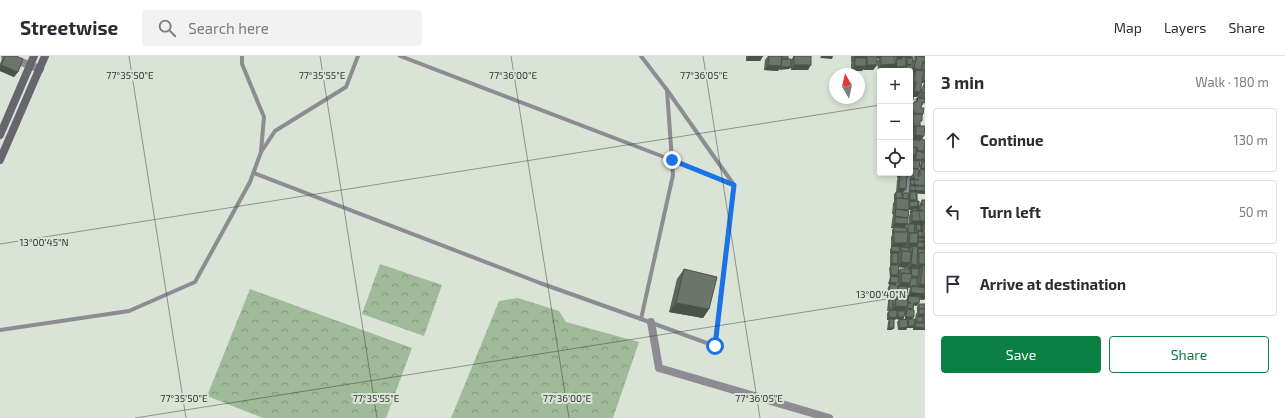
<!DOCTYPE html>
<html lang="en">
<head>
<meta charset="utf-8">
<style>
  body { margin:0; font-family:"Exo 2",sans-serif; background:#f2f2f3; color:#2b2b33 }
  .controls { position:absolute; right:12px; top:12px; display:grid; overflow:hidden; border-radius:4px; box-shadow:0 2px 6px #0003 }
  .controls button { width:36px; height:36px; display:grid; place-items:center; padding:0; border:0; border-bottom:1px solid #e1e1e2; background:#fff; color:#2b2b33; font:20px sans-serif }
  .compass { position:absolute; left:829px; top:12px; width:36px; height:36px; border-radius:50%; background:#fff; box-shadow:0 2px 6px #0003; rotate:351deg }
  .stop { position:absolute; width:12px; height:12px; margin:-9px; border:3px solid #1a73e8; border-radius:50%; background:#fff }
  .stop.end { background:#1a73e8; border-color:#fff; box-shadow:0 1px 4px #0008 }
  .list { margin:0; padding:0; list-style:none }
  h2 { display:flex; justify-content:space-between; align-items:center; height:52px; margin:0; padding:0 16px; font-size:17px }
  h2 small { font-size:13px; font-weight:400; color:#7c7c81 }
  .list li { display:grid; grid-template-columns:26px 1fr auto; gap:12px; align-items:center; box-sizing:border-box; height:64px; margin:0 8px 8px; padding:0 8px; border:1px solid #e1e1e2; border-radius:4px }
  .list b { display:block; font-size:15px; white-space:nowrap }
  .list em { font-size:13px; font-style:normal; color:#7c7c81 }
  .actions { display:flex; gap:8px; padding:12px 16px }
  .actions a { flex:1; padding:9px 0; border:1px solid #0b8043; border-radius:4px; text-align:center; font-size:14px; color:#0b8043 }
  .actions .main { background:#0b8043; color:#fff }
  .icon { flex:none; width:22px; height:22px; fill:none; stroke:currentColor; stroke-width:2; stroke-linecap:round; stroke-linejoin:round }
  .map { position:relative; flex:none; width:925px; height:362px; overflow:hidden }
  header { display:flex; align-items:center; gap:24px; box-sizing:border-box; height:56px; padding:0 20px; background:#fff; border-bottom:1px solid #e1e1e2 }
  header strong { font-size:19px }
  nav { display:flex; gap:22px; margin-inline-start:auto; font-size:14px }
  .search { width:280px; height:36px; background:#f2f2f3; display:flex; align-items:center; gap:10px; box-sizing:border-box; padding:0 14px; border-radius:4px; color:#7c7c81; font-size:15px }
  main { display:flex }
  aside { flex:1; background:#fff }
  .map>svg:first-child { display:block }
  .park { fill:url(#park-crowns) }
  .lines { fill:none; stroke-linecap:round; stroke-linejoin:round }
  .service { stroke:#8e8c93; stroke-width:4 }
  .minor { stroke:#8e8c93; stroke-width:8 }
  .secondary { stroke:#67656e; stroke-width:8 }
  .wall { fill:#5c655a; fill-rule:evenodd }
  .shaded-wall { fill:#4b524a }
  .building { fill:#6b7569; stroke:#4b524a }
  .route { stroke:#1a73e8; stroke-width:5 }
  .ticks { fill:none; stroke:#313530; stroke-width:1; stroke-opacity:0.45 }
  .ticks-label { font-size:10px; text-anchor:middle; fill:#313530; stroke:#d9e4d7; stroke-width:4; stroke-linejoin:round; paint-order:stroke }
</style>
</head>
<body>
<header>
<strong>Streetwise</strong>
<div class="search"><svg class="icon" aria-label="search" viewBox="0 0 24 24"><circle cx="10" cy="10" r="6"/><path d="M15 15l6 6"/></svg>Search here</div>
<nav><a>Map</a><a>Layers</a><a>Share</a></nav>
</header>
<main>
<div class="map">
<svg width="925" height="362" viewBox="0 0 925 362">
  <defs>
    <pattern id="park-crowns" width="20" height="18" patternUnits="userSpaceOnUse"><rect width="20" height="18" fill="#a0bb99"/><path d="M2 6a3 3 0 1 1 6 0M12 15a3 3 0 1 1 6 0" fill="none" stroke="#83997d"/></pattern>
  </defs>
  <rect width="100%" height="100%" fill="#d9e4d7"/>
  <!-- park -->
  <g class="park">
    <path d="M380,208l62,21 -18,51 -62,-22z"/>
    <path d="M250,233l162,59 -26,70h-123l-56,-22z"/>
    <path d="M518,242l41,13 7,11 73,20 -26,76h-162l48,-117z"/>
  </g>
  <g class="lines">
    <!-- service -->
    <g class="service">
      <path d="M242,0v8l22,53 -3,34"/>
      <path d="M400,0l272,104 62,25"/>
      <path d="M254,117l286,110 101,36 32,-144 -6,-85"/>
      <path d="M641,263l74,27 19,-161 -67,-95 -26,-34"/>
      <path d="M0,274l129,-19 66,-29 55,-100 11,-30 14,-21 71,-44 12,-31"/>
    </g>
    <!-- minor -->
    <g class="minor">
      <path d="M5,0l35,13"/>
      <path d="M907,146l2,-29"/>
      <path d="M907,201l1,12 17,-1"/>
      <path d="M651,266l8,46 170,50"/>
    </g>
    <!-- secondary -->
    <g class="secondary">
      <path d="M0,79l34,-79"/>
      <path d="M0,104l45,-104"/>
    </g>
  </g>
  <!-- wall -->
  <g class="wall">
    <path d="M3,0h13l2,16 -4,5 -14,-6v-7z"/>
    <path d="M746,0h17l-3,5h-14z"/>
    <path d="M768,0h20l-1,3 4,1 2,-3v-1h18l-3,14h-17v-2l-2,1h-10l-1,2 -14,-1 1,-10z"/>
    <path d="M851,0h62l-1,2 -1,14 2,-12 2,-2h-2l1,-2h11v41l-2,8h-1l-1,3 2,6 -3,9 2,16 2,6 1,-1v50l-8,-1v7l-1,1 3,5 1,-1v-2l2,-3 2,25v75l-5,-1v4l-2,3 -3,-1 -2,14 2,5 2,-10 1,-2v-5l2,-3h6v26h-12v-3v1h-6l-1,2h-8l-1,-8 2,-2h1l-4,-1 -2,1 -2,10h-5l1,-8 1,-2h-2v-7l2,-2h-2l1,-9v-9l1,-1h-2l1,-5 2,-3 7,2 1,-5 -2,4 -8,-1 2,-7 -1,-9 2,-2h-1v-11l1,-1h-1v-5l1,-1v-11l1,-2v-5l1,-2h-2l2,-14h-1l1,-11 1,-1v-8l2,-2 1,-12 1,-2h-1v-5h13v-102h-5v-4l-1,1 -9,1v-1l-1,1 -16,1 -1,-9 2,-2 -2,-1v7l-4,5 -10,-1 -1,2h-11v-8l1,-1h-1zM904,0l-1,2 4,1 -1,1 -4,-1zM922,27h2l-3,7zM919,39l-3,4v3l-1,-1 -1,2h-4l3,-6h4zM921,105v2l-1,1v5l-2,2 2,-8zM910,119l-1,6h1l-1,6h1l-1,2v4l-1,2 -5,-2 -1,1 4,-15zM908,154h3l-1,1v3l-1,2v8l-3,4 2,-10zM908,210v3h-8l-1,2v-4l8,1zM908,232h2l-1,3 -1,5 -1,-1zM897,235l-1,3 -2,2 -1,6v2l1,-11h1zM905,254v9l-2,1 1,-3v-6z"/>
    <path d="M684,213l25,40 -6,9 -34,-6 8,-33z"/>
  </g>
  <!-- shaded-wall -->
  <g class="shaded-wall">
    <path d="M749,0h14l-3,5h-14z"/>
    <path d="M821,0h12l-1,3 -12,-1z"/>
    <path d="M878,0h9h-6l-2,3 -2,-1z"/>
    <path d="M887,0h17l-3,5z"/>
    <path d="M905,0h4l4,1 -2,2 -8,-1z"/>
    <path d="M855,1h11l-4,5 -7,-4 -3,4h-1z"/>
    <path d="M897,8l-3,5 -16,1 3,-5z"/>
    <path d="M907,8l5,1 -2,2 -3,-2 -3,3 -9,1 1,-2 10,-1z"/>
    <path d="M1,9l17,7 -4,5 -14,-6v-4z"/>
    <path d="M768,9l13,1 -3,5 -14,-1z"/>
    <path d="M794,9h17l-3,5h-17z"/>
    <path d="M867,9h10l-4,5h-10z"/>
    <path d="M855,10h11l-4,5h-11z"/>
    <path d="M781,11h10l-2,2 -10,1z"/>
    <path d="M914,12l7,2 -3,5 -2,-5 -3,4 -2,-1z"/>
    <path d="M925,23v3l-1,1h-2z"/>
    <path d="M914,35l6,1 -3,5 -6,-1z"/>
    <path d="M910,42l3,1 -3,4z"/>
    <path d="M910,78h3l-3,5z"/>
    <path d="M915,79l9,1 -3,5 -2,-2 -1,2 -6,-1z"/>
    <path d="M910,98l6,1 -4,5h-2z"/>
    <path d="M900,117h3l7,1 -3,5 -7,-1v-3l-2,3h-1z"/>
    <path d="M911,122l8,2 -2,2 -6,-3 -1,2h-1z"/>
    <path d="M910,128l15,2 -1,2 -15,-1z"/>
    <path d="M899,132l7,1 -4,5 -6,-1z"/>
    <path d="M910,134l15,1v3l-15,-1v-1l-1,1z"/>
    <path d="M910,144h7l-2,2 -7,1z"/>
    <path d="M919,150l-2,3h-5l-1,1h-3l-3,5 -9,-6 -3,5h-1l4,-5 12,1 2,-3z"/>
    <path d="M895,160l13,2 -4,5 -9,-6 -3,4z"/>
    <path d="M912,165h13v3l-1,2h-8v-1l-1,1h-6z"/>
    <path d="M895,167l13,1 -4,5 -10,-2 -1,1h-2z"/>
    <path d="M918,180l7,1v2h-8z"/>
    <path d="M917,185h8v2h-7l-4,6 -1,-3 -2,2h-5l3,-5z"/>
    <path d="M894,187h13l-3,5 -3,-1 -1,1h-8v-2l-2,2z"/>
    <path d="M917,191h8v3h-10z"/>
    <path d="M891,195l8,1 -1,3 -6,-2 -1,1h-1z"/>
    <path d="M901,206l9,1 -3,5 -10,-1z"/>
    <path d="M892,207l6,1 -2,2h-6z"/>
    <path d="M911,208l6,1 -4,5 -1,-2 -1,1h-3z"/>
    <path d="M919,208h6v2l-2,-1 -3,4h-5z"/>
    <path d="M891,219h7l-1,2 -6,-1 -2,1z"/>
    <path d="M890,226l8,1 -2,2 -8,-1z"/>
    <path d="M901,226l10,1 -4,5 -8,-2 -2,1z"/>
    <path d="M920,228l5,1v5l-9,-1z"/>
    <path d="M889,233l8,2 -2,2 -5,-1v-1l-1,1h-2z"/>
    <path d="M911,236l14,3v4l-1,1 -15,-2v-2l-1,1z"/>
    <path d="M676,247l33,6 -6,9 -34,-6z"/>
    <path d="M914,247h5l-2,3 -5,-1z"/>
    <path d="M895,250l12,1 -4,6 -11,-2z"/>
    <path d="M919,258h6l-3,5 -5,-1z"/>
    <path d="M889,261l8,1 -2,2h-8z"/>
    <path d="M898,261h6l-1,3 -7,-1z"/>
    <path d="M906,261h8l-2,2h-7z"/>
    <path d="M908,270h6l-1,2h-6l-1,2h-8l1,-2 8,-1z"/>
    <path d="M915,271l10,1v2h-12z"/>
    <path d="M889,272h5l-2,2h-5z"/>
  </g>
  <!-- building -->
  <g class="building">
    <path d="M5,0h11l7,3 -5,13 -17,-7z"/>
    <path d="M769,0h13l-1,10 -13,-1z"/>
    <path d="M780,0h8v3l-6,-1v-2z"/>
    <rect x="794" y="0" width="17" height="9"/>
    <rect x="855" y="0" width="11" height="1"/>
    <rect x="867" y="0" width="10" height="9"/>
    <path d="M881,0h16v8l-16,1z"/>
    <path d="M917,0l8,1v5l-2,-1 -2,9 -7,-2z"/>
    <rect x="855" y="2" width="11" height="8"/>
    <path d="M907,2h6l-1,7 -5,-1z"/>
    <path d="M782,3h9v8h-10z"/>
    <path d="M897,3h9v7l-10,1z"/>
    <path d="M923,7h2v7l-3,-1z"/>
    <path d="M907,9l4,1v16h-1v-11h-4z"/>
    <path d="M916,14l8,1 -4,21 -6,-1 2,-9h-3z"/>
    <path d="M910,26h4l-1,17 -3,-1z"/>
    <path d="M925,27v10l-4,-1z"/>
    <path d="M918,41l7,1v5l-3,-1 -1,6h3l-1,6 -10,-1 1,-3 -1,1v-1l-3,1v-8h4l1,-2 2,1z"/>
    <path d="M913,54v11h-3v-10z"/>
    <path d="M913,58h9v7h-2v5h-4l-1,1h-1v-4h-1z"/>
    <path d="M910,66l4,1 -1,11h-3z"/>
    <path d="M916,70h9l-1,10 -9,-1z"/>
    <path d="M910,80l3,1 -2,9h-1z"/>
    <path d="M919,83l6,1 -1,11h-6v-2h-1v-1l-6,-1 1,-7h6l1,2z"/>
    <path d="M910,91l7,1 -1,7 -6,-1z"/>
    <path d="M917,95l8,2v8l-2,-1v-2l-1,2 -7,-1z"/>
    <path d="M913,104l7,1 -1,8 -7,-1z"/>
    <path d="M910,105h2l-2,13 -7,-1h7z"/>
    <path d="M922,106h3v7l-4,-1z"/>
    <path d="M912,112l7,2 -1,6h2v-7l5,1v16l-15,-2 1,-5 8,1 -8,-2z"/>
    <path d="M900,119h7l-1,14 -7,-1z"/>
    <path d="M910,130h15v5l-15,-1z"/>
    <path d="M896,136h6v7l-6,-1v1z"/>
    <rect x="910" y="136" width="7" height="8"/>
    <rect x="903" y="137" width="5" height="6"/>
    <path d="M896,142l13,1v11l-13,-1z"/>
    <rect x="922" y="144" width="3" height="5"/>
    <path d="M919,145v5l-9,1 -1,-5z"/>
    <rect x="920" y="149" width="5" height="5"/>
    <path d="M917,152v3h-5v1v-3z"/>
    <path d="M896,153l13,2 -1,7 -13,-2z"/>
    <rect x="912" y="155" width="13" height="10"/>
    <path d="M895,161l13,1v6l-13,-1z"/>
    <path d="M908,168h7l-1,9h-6z"/>
    <path d="M921,168v6l-4,1 -1,-6z"/>
    <path d="M923,169h2v5l-2,1z"/>
    <path d="M894,171l13,1v4h-13l-1,1z"/>
    <path d="M918,175l7,1v5l-7,-1z"/>
    <path d="M894,176h14l-1,11h-13z"/>
    <path d="M910,177h8v10h-9z"/>
    <rect x="918" y="182" width="7" height="3"/>
    <path d="M918,186h7v5h-8z"/>
    <path d="M892,190l8,1 -1,5 -8,-1z"/>
    <path d="M913,190l5,1 -1,18 -6,-1z"/>
    <path d="M901,191l8,1v4l-7,-1v1h-1z"/>
    <path d="M918,193h7v4h-6l-1,1z"/>
    <path d="M902,195l9,1 -1,11 -9,-1z"/>
    <path d="M892,197h6v11l-6,-1z"/>
    <rect x="919" y="197" width="6" height="11"/>
    <path d="M891,209h8l-1,10h-7z"/>
    <path d="M923,209h2v20l-5,-1z"/>
    <path d="M912,212l7,1 -1,8 -7,-1z"/>
    <path d="M684,213l33,8 -8,32 -33,-6z"/>
    <path d="M900,213h10v5l-8,-1 -1,1h-1z"/>
    <path d="M902,217l10,1 -1,9 -10,-1z"/>
    <path d="M891,220l8,1 -1,6 -8,-1z"/>
    <path d="M911,222h6v8h-7z"/>
    <path d="M890,228l8,2 -1,5 -8,-2z"/>
    <path d="M899,230l9,1 -1,7 -9,-1z"/>
    <path d="M912,230l13,2v7l-14,-3z"/>
    <path d="M890,235l4,1 -1,7h-3z"/>
    <path d="M896,238l12,2 -1,4 -11,-1 -1,1z"/>
    <path d="M909,240l11,1 -1,6h-5l-1,6 -6,-1 1,-5h3l-3,-1z"/>
    <path d="M896,243l12,1 -1,7 -12,-1z"/>
    <path d="M889,244h4l-1,9h-3z"/>
    <path d="M919,248h6v5h-6v1z"/>
    <path d="M907,253l7,1v7h-8z"/>
    <rect x="919" y="253" width="6" height="5"/>
    <path d="M897,254v8l-8,-1v-6z"/>
    <path d="M898,255h7l-1,6h-6z"/>
    <rect x="917" y="261" width="6" height="5"/>
    <rect x="889" y="263" width="5" height="9"/>
    <path d="M907,263l1,8 -9,1v-8z"/>
    <path d="M909,263h6l-1,7h-6z"/>
    <path d="M915,267h10v5l-10,-1z"/>
  </g>
  <g class="lines">
    <!-- route -->
    <path class="route" d="M672,104l62,25 -19,161"/>
  </g>
  <!-- ticks -->
  <path class="ticks" d="M129,0l57,362M320,0l57,362M511,0l58,362M703,0l57,362M894,0l3,15M910,44l15,-2M910,99l15,95M0,188l880,-139M135,362l790,-125"/>
  <g class="ticks-label">
    <text x="130" y="23">77°35'50"E</text>
    <text x="322" y="23">77°35'55"E</text>
    <text x="704" y="23">77°36'05"E</text>
    <text x="513" y="23">77°36'00"E</text>
    <text x="44" y="190">13°00'45"N</text>
    <text x="881" y="242">13°00'40"N</text>
    <text x="184" y="346">77°35'50"E</text>
    <text x="376" y="346">77°35'55"E</text>
    <text x="567" y="346">77°36'00"E</text>
    <text x="759" y="346">77°36'05"E</text>
  </g>
</svg>
<div class="controls">
<button>+</button>
<button>−</button>
<button><svg class="icon" aria-label="locate" viewBox="0 0 24 24"><circle cx="12" cy="12" r="6"/><path d="M12 2v4M12 18v4M2 12h4M18 12h4"/></svg></button>
</div>
<svg class="compass" viewBox="-18 -18 36 36"><path d="M0-13l5 13h-10z" fill="#e53935"/><path d="M0 13l5-13h-10z" fill="#7c7c81"/></svg>
<div class="stop" style="left:715px;top:290px"></div>
<div class="stop end" style="left:672px;top:104px"></div>
</div>
<aside>
<h2>3 min<small>Walk · 180 m</small></h2>
<ul class="list">
<li><svg class="icon" aria-label="ahead" viewBox="0 0 24 24"><path d="M12 20V5M6 11l6-6 6 6"/></svg><div><b>Continue</b></div><em>130 m</em></li>
<li><svg class="icon" aria-label="left" viewBox="0 0 24 24"><path d="M17 20v-9H6M10 6l-5 5 5 5"/></svg><div><b>Turn left</b></div><em>50 m</em></li>
<li><svg class="icon" aria-label="arrive" viewBox="0 0 24 24"><path d="M6 21V4h12l-3 4 3 4H6"/></svg><div><b>Arrive at destination</b></div></li>
</ul>
<div class="actions"><a class="main">Save</a><a>Share</a></div>
</aside>
</main>
</body>
</html>
